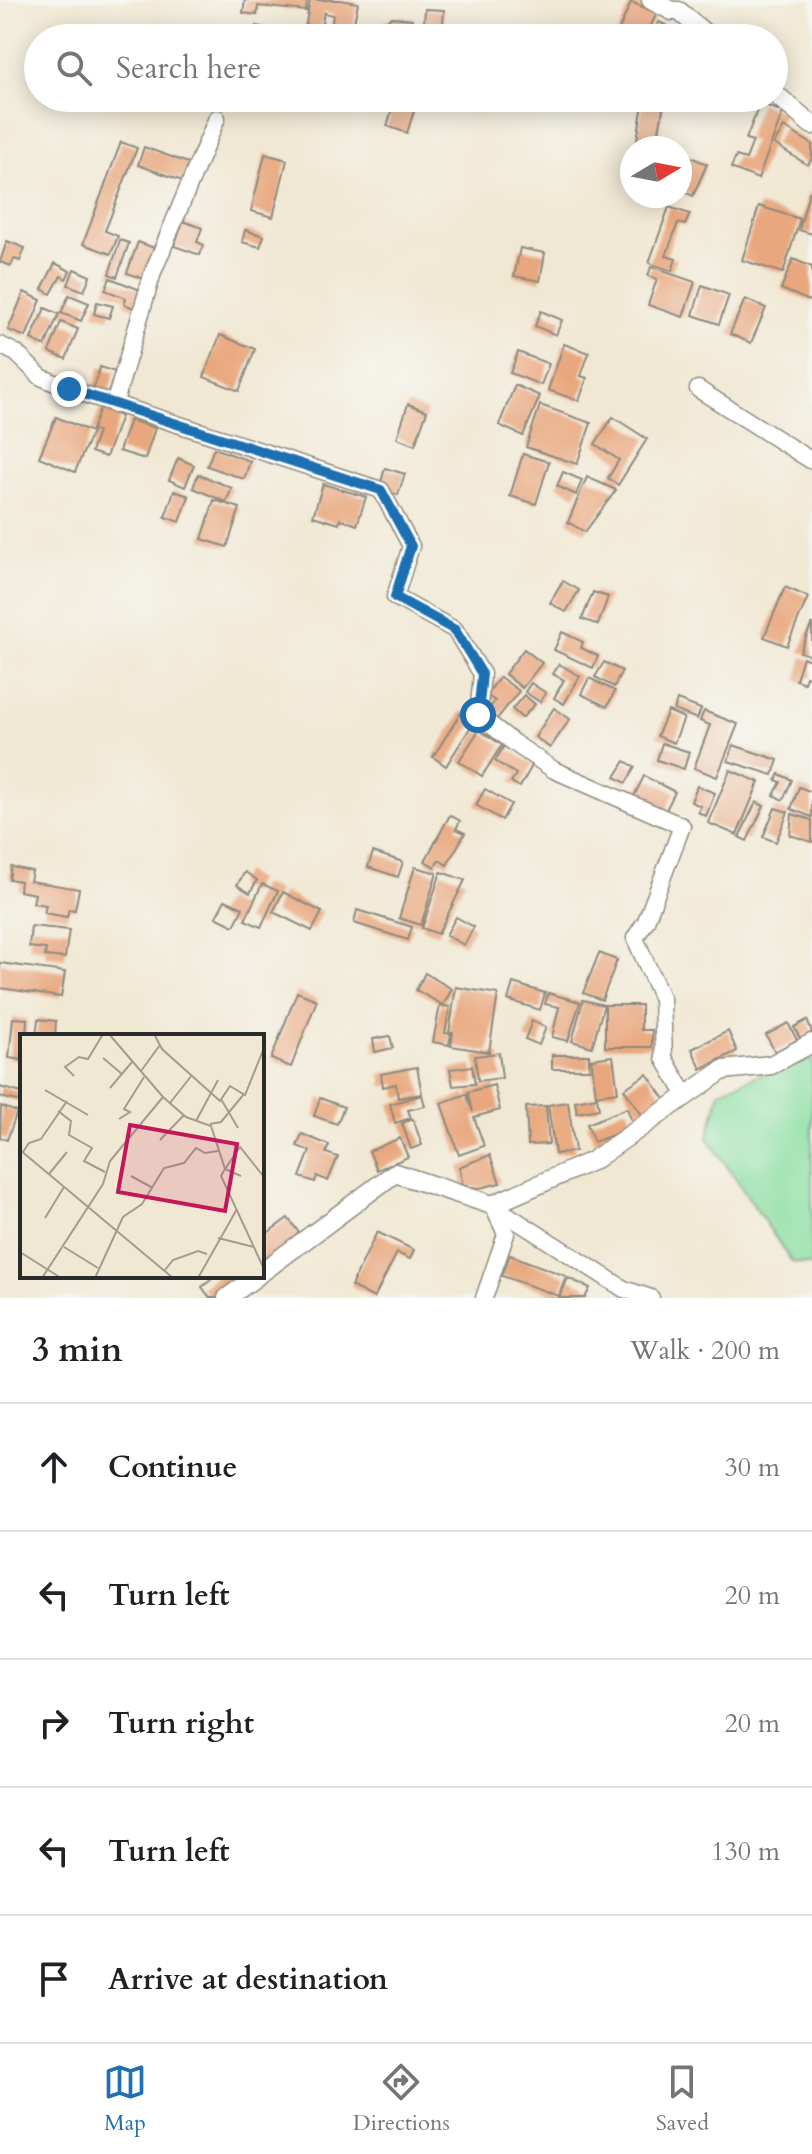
<!DOCTYPE html>
<html lang="en">
<head>
<meta charset="utf-8">
<style>
  body { margin:0; font-family:Cardo,serif; background:#f2f2f2; color:#202124 }
  .compass { position:absolute; left:620px; top:136px; width:72px; height:72px; border-radius:50%; background:#fff; box-shadow:0 4px 20px #0003; rotate:80deg }
  .stop { position:absolute; width:24px; height:24px; margin:-18px; border:6px solid #1f6fb2; border-radius:50%; background:#fff }
  .stop.end { background:#1f6fb2; border-color:#fff; box-shadow:0 2px 8px #0008 }
  .list { margin:0; padding:0; list-style:none }
  h2 { display:flex; justify-content:space-between; align-items:center; height:104px; margin:0; padding:0 32px; font-size:34px }
  h2 small { font-size:26px; font-weight:400; color:#757577 }
  .list li { display:grid; grid-template-columns:52px 1fr auto; gap:24px; align-items:center; box-sizing:border-box; height:128px; padding:0 32px; border-top:2px solid #e0e0e0 }
  .list b { display:block; font-size:30px; white-space:nowrap }
  .list em { font-size:26px; font-style:normal; color:#757577 }
  .icon { flex:none; width:44px; height:44px; fill:none; stroke:currentColor; stroke-width:2; stroke-linecap:round; stroke-linejoin:round }
  .map { position:relative; flex:none; width:812px; height:1298px; overflow:hidden }
  .search { position:absolute; background:#fff; box-shadow:0 4px 20px #0003; left:24px; right:24px; top:24px; height:88px; display:flex; align-items:center; gap:20px; box-sizing:border-box; padding:0 28px; border-radius:44px; color:#757577; font-size:30px }
  .sheet { height:744px; background:#fff }
  nav { display:flex; justify-content:space-around; align-items:center; box-sizing:border-box; height:112px; border-top:2px solid #e0e0e0; background:#fff; font-size:22px; color:#757577 }
  nav a { display:grid; justify-items:center; gap:4px }
  nav .on { color:#1f6fb2 }
  .map>svg:first-child { display:block }
  .green { fill:#8bdfa1; stroke:#5b8566; stroke-width:2 }
  .building { fill:#e9a77e }
  .lines { fill:none; stroke-linecap:round; stroke-linejoin:round }
  .minor-casing { stroke:#8e8a7f; stroke-width:19 }
  .tertiary-casing { stroke:#8e8a7f; stroke-width:21 }
  .minor { stroke:#fff; stroke-width:16 }
  .tertiary { stroke:#fff; stroke-width:18 }
  .route { stroke:#1f6fb2; stroke-width:10 }
  .inset-road { fill:none; stroke:#a29c90; stroke-width:2 }
  .view { fill:#c2185b; fill-opacity:0.15; stroke:#c2185b; stroke-width:4 }
  .inset-edge { fill:none; stroke:#2b2b2b; stroke-width:4 }
</style>
</head>
<body>
<div class="map">
<svg width="812" height="1298" viewBox="0 0 812 1298">
  <rect width="100%" height="100%" fill="#f6f6f2"/>
  <filter id="ink" filterUnits="userSpaceOnUse"><feTurbulence type="fractalNoise" baseFrequency=".0125" numOctaves="2"/><feDisplacementMap in="SourceGraphic" scale="16" xChannelSelector="R" yChannelSelector="G"/><feConvolveMatrix kernelMatrix="1 2 1 2 8 2 1 2 1" color-interpolation-filters="sRGB"/></filter>
  <filter id="wash" filterUnits="userSpaceOnUse"><feTurbulence type="fractalNoise" baseFrequency=".006" numOctaves="4" result="noise"/><feDisplacementMap in="SourceGraphic" scale="32" xChannelSelector="R" yChannelSelector="G"/><feGaussianBlur stdDeviation="1.8" result="paint"/><feColorMatrix in="noise" values="0 0 0 0 0 0 0 0 0 0 0 0 0 0 0 0 0 1.4 0 .05"/><feComposite in="paint" operator="in"/></filter>
  <g filter="url(#wash)">
    <rect width="100%" height="100%" fill="#f1e8d3"/>
    <!-- green -->
    <path class="green" d="M803,1057l9,4v204l-20,-3 -84,-124 12,-47z"/>
    <g id="blocks">
      <!-- building -->
      <g class="building">
        <path d="M245,0h62l-1,11 -48,-5 -1,9 -14,-2z"/>
        <path d="M310,0h30l18,3 -6,30 -21,-4 2,-14 -9,-2 -4,19 -15,-3z"/>
        <path d="M631,2l26,11 -12,25h-30z"/>
        <path d="M425,9l19,1 -2,28h-19z"/>
        <path d="M392,17l20,2 -3,19h-34l2,-12z"/>
        <path d="M659,22l23,12 -2,4h-29z"/>
        <path d="M256,26l25,5 -2,7h-26z"/>
        <path d="M396,98h22l-11,35 -20,-7z"/>
        <path d="M644,98h21l-8,45 -20,-3z"/>
        <path d="M760,103l23,9 -25,67 -27,-11 5,-12 10,3 7,-18 -7,-2z"/>
        <path d="M784,127l28,17v14l-4,7 -34,-21z"/>
        <path d="M121,142l16,6 -32,83 13,5 -7,18 -28,-10z"/>
        <path d="M144,147l47,17 -6,18 -47,-17z"/>
        <path d="M265,154l22,6 -14,57 -22,-6z"/>
        <path d="M684,154l23,10 -14,32 -13,-6v-26z"/>
        <path d="M809,192l3,1v41l-13,-4z"/>
        <path d="M759,206l41,13 -17,54 -41,-13z"/>
        <path d="M669,207l21,7 -5,11 -7,-2 -12,33 10,3 -4,12 -23,-8z"/>
        <path d="M183,221l19,7 -5,14 7,3 -4,10 -26,-9z"/>
        <path d="M245,230l19,6 -4,11 -18,-5z"/>
        <path d="M120,240l9,3 -12,34 -8,-3z"/>
        <path d="M7,241l18,7 -5,13 -6,-2 -3,7 -11,-4z"/>
        <path d="M138,242l19,7 -10,31 -20,-7z"/>
        <path d="M520,248l25,5 -5,28 -26,-5z"/>
        <path d="M793,259l19,8v35l-31,-13z"/>
        <path d="M55,263l15,8 -4,8 -5,-3 -10,18 -9,-5z"/>
        <path d="M651,267l44,15 -12,35 -35,-12 9,-26 -9,-3z"/>
        <path d="M74,269l16,7 -6,15 -16,-6z"/>
        <path d="M110,278l33,13 -7,18 -12,-5 2,-6 -21,-8z"/>
        <path d="M702,285l27,10 -10,29 -26,-9z"/>
        <path d="M24,292l17,8 -15,37 -18,-7z"/>
        <path d="M69,295l20,8 -8,18 -20,-8z"/>
        <path d="M745,299l21,9 -15,35 -21,-9z"/>
        <path d="M97,302l16,4 -4,12 -15,-4z"/>
        <path d="M45,308l14,6 -14,32 -14,-7z"/>
        <path d="M541,311l21,9 -6,15 -21,-9z"/>
        <path d="M61,322l17,7 -12,30 -17,-7z"/>
        <path d="M220,335l35,14 -16,42 -35,-14z"/>
        <path d="M564,344l25,9 -8,23 6,2 -8,23 -31,-11z"/>
        <path d="M518,352l31,12 -8,21 -31,-12z"/>
        <path d="M100,367l15,5 -8,25 -15,-5z"/>
        <path d="M515,385l25,11 -17,40 -24,-11z"/>
        <path d="M408,404l19,7 -12,34 -18,-7z"/>
        <path d="M540,405l51,18 -14,41 -51,-17z"/>
        <path d="M100,408l21,8 -15,41 -15,-5 7,-20 -6,-2z"/>
        <path d="M56,417l36,15 -17,40 -36,-15z"/>
        <path d="M613,417l34,22 -29,46 -10,-7 11,-18 -24,-16z"/>
        <path d="M130,420l25,8 -10,31 -26,-8z"/>
        <path d="M214,448l36,13 -6,18 -37,-13z"/>
        <path d="M523,454l26,8 -13,42 -26,-8z"/>
        <path d="M178,458l16,7 -9,22 -16,-7z"/>
        <path d="M385,468l20,6 -7,21 -19,-6z"/>
        <path d="M563,472l19,8 -6,15 -19,-9z"/>
        <path d="M198,474l34,14 -6,14 -33,-14z"/>
        <path d="M587,477l29,13 -31,42 -17,-10z"/>
        <path d="M323,484l43,13 -9,28 -17,-6 -1,5 -26,-8z"/>
        <path d="M174,491l15,5 -9,26 -15,-5z"/>
        <path d="M214,500l26,8 -13,39 -25,-8z"/>
        <path d="M563,581l16,9 -13,22 -16,-9z"/>
        <path d="M785,587l23,10 -21,49 -23,-9z"/>
        <path d="M593,592l15,5 -10,28 -16,-6z"/>
        <path d="M812,623v33l-12,-4z"/>
        <path d="M562,632l21,10 -2,6 17,8 -5,12 -39,-18z"/>
        <path d="M524,649l18,14 -20,25 -17,-14z"/>
        <path d="M803,657l9,4v17l-6,-2 -2,7 -8,-3z"/>
        <path d="M604,662l18,9 -8,16 -19,-10z"/>
        <path d="M559,664l21,12 -16,28 -10,-6 10,-18 -11,-6z"/>
        <path d="M500,677l19,14 -22,28 -10,-8 8,-10 -9,-6z"/>
        <path d="M589,678l26,13 -8,16 -26,-13z"/>
        <path d="M531,683l15,10 -6,9 -15,-10z"/>
        <path d="M524,695l11,9 -13,14 -10,-9z"/>
        <path d="M677,700l24,9 -4,10 -23,-9z"/>
        <path d="M554,708l16,11 -20,29 -15,-11z"/>
        <path d="M462,711l13,9 -29,46 -13,-9z"/>
        <path d="M668,711l16,7 -10,25 -17,-7z"/>
        <path d="M704,711l34,13 -21,53 -23,-9 16,-43 -10,-4z"/>
        <path d="M479,730l23,15 -20,31 -23,-15z"/>
        <path d="M662,743l27,9 -5,17 -27,-9z"/>
        <path d="M733,745l45,15 -5,15 -45,-14z"/>
        <path d="M504,746l29,18 -13,23 -9,-5 5,-8 -21,-13z"/>
        <path d="M625,761l10,6 -9,16 -11,-6z"/>
        <path d="M730,770l29,12 -22,53 -29,-12z"/>
        <path d="M779,774l13,6 -9,20 -9,-5 7,-13 -5,-2z"/>
        <path d="M644,776l31,16 -11,22 -31,-16z"/>
        <path d="M697,786l18,7 -9,23 -8,-4 3,-6 -10,-4z"/>
        <path d="M799,787l13,5v25l-21,-8z"/>
        <path d="M485,789l26,15 -9,16 -26,-15z"/>
        <path d="M756,802l8,4 -17,35 -8,-4z"/>
        <path d="M775,808l13,4 -12,30 -13,-5z"/>
        <path d="M792,814l20,6v22l-22,-7z"/>
        <path d="M450,815l10,6 -4,8 9,4 -18,32 -8,-5 -4,7 -10,-6z"/>
        <path d="M373,852l30,10 -5,15 -30,-10z"/>
        <path d="M11,867l21,4 -2,10 49,8 -4,21 -6,-1 -2,8 -23,-4 2,-8 -13,-2 2,-9 -16,-3 1,-10 -11,-2z"/>
        <path d="M415,867l22,6 -16,52 -22,-7z"/>
        <path d="M245,872l12,8 -7,13 -13,-8z"/>
        <path d="M441,872l24,8 -27,54 -16,-6z"/>
        <path d="M262,884l16,7 -17,36 -16,-7z"/>
        <path d="M283,892l39,20 -10,19 -39,-19z"/>
        <path d="M225,900l18,8 -9,18 -18,-9z"/>
        <path d="M357,910l55,17 -4,13 -54,-17z"/>
        <path d="M456,917l18,10 -10,18 -18,-10z"/>
        <path d="M31,926l38,4 -4,28 -20,-2 1,-7 -17,-2z"/>
        <path d="M599,953l18,7 -15,40 -19,-7z"/>
        <path d="M0,963l65,9 -4,25 -61,-9z"/>
        <path d="M425,973l27,16 -9,16 -27,-15z"/>
        <path d="M513,983l32,10 -5,17 -32,-10z"/>
        <path d="M456,987l42,7 -9,58 -38,-6 2,-13h-4z"/>
        <path d="M297,992l20,8 -26,67 -20,-8z"/>
        <path d="M548,993l32,9 -12,39 -16,-4 7,-30 -14,-3z"/>
        <path d="M583,1000l21,5 -12,42 -20,-6z"/>
        <path d="M440,1005l10,2 -5,26 6,1 -2,11 -16,-3z"/>
        <path d="M605,1005h36v25h11v17h-47z"/>
        <path d="M13,1018l14,1 -1,17h-4v24l-13,-2z"/>
        <path d="M38,1019l18,2 -1,15h-19z"/>
        <path d="M807,1020l5,12 -12,7 -6,-12z"/>
        <path d="M532,1021l14,6 -7,18 -14,-6z"/>
        <path d="M788,1023l9,17 -22,12 -9,-17z"/>
        <path d="M728,1031l9,20 -36,18 -9,-20z"/>
        <path d="M390,1036l3,12 -18,4 -2,-13z"/>
        <path d="M499,1053l3,25 -24,3 -3,-25z"/>
        <rect x="552" y="1055" width="37" height="14"/>
        <path d="M613,1056l5,36 -22,3 -5,-36z"/>
        <path d="M472,1066l3,18 -22,2 -3,-17z"/>
        <path d="M417,1067l5,27 -24,4 -2,-14 -13,3 -2,-13z"/>
        <path d="M647,1074l23,32 -23,16 -23,-33z"/>
        <path d="M494,1085l6,25 -26,7 10,29 -25,9 -18,-52 25,-9 7,18 -5,-20z"/>
        <path d="M0,1087l22,6v9l-22,-5z"/>
        <path d="M422,1095l3,11 -17,4 3,8 -16,5 -5,-19z"/>
        <path d="M597,1097l2,12 -22,4 -2,-12z"/>
        <path d="M320,1098l24,9 -7,17 -23,-8z"/>
        <path d="M568,1102l7,49 -20,3 -7,-49z"/>
        <path d="M1,1106l16,6 -10,28 -7,-3z"/>
        <path d="M546,1106l3,38 -21,1 -2,-38z"/>
        <path d="M627,1108l7,19 -40,15 -7,-18z"/>
        <path d="M413,1119l9,26 -11,4 -9,-26z"/>
        <path d="M302,1134l27,11 -3,8 12,4 -10,24 -11,-5 -2,6 -15,-5 10,-26 -13,-5z"/>
        <path d="M400,1138l8,19 -31,13 -8,-19z"/>
        <path d="M490,1155l10,28 -20,5 -17,-2 -4,-19z"/>
        <path d="M288,1218l15,20 -41,25v-26z"/>
        <path d="M377,1232l37,18 -4,9 -13,-6 -23,45 -23,-12z"/>
        <path d="M510,1255l56,21 -7,20 -57,-20z"/>
        <path d="M216,1276h36l-29,22h-13l-8,-11z"/>
        <path d="M568,1278l22,10 -5,10h-26z"/>
      </g>
    </g>
  </g>
  <g filter="url(#ink)">
    <use href="#blocks" fill-opacity="0" stroke="#8e8a7f" stroke-width="2"/>
    <g class="lines">
      <defs>
        <g id="minor">
          <path d="M0,345l16,8 25,24 28,12 312,101 30,56 -16,51 60,33 27,44 -4,41 36,28 40,27 128,56 -36,95 -11,17 27,61 2,59 22,38"/>
          <path d="M698,389l114,72"/>
          <path d="M114,405l39,-133 64,-154"/>
          <path d="M492,1205l132,84 27,9"/>
          <path d="M484,1298l22,-64 -13,-28"/>
        </g>
        <g id="tertiary">
          <path d="M651,0l21,11h7l31,27"/>
          <path d="M774,93l38,32"/>
          <path d="M262,1272l133,-99 97,32 102,-45 129,-90 48,-5 41,-22"/>
          <path d="M227,1298l30,-22"/>
        </g>
      </defs>
      <!-- minor casing -->
      <use href="#minor" class="minor-casing"/>
      <!-- tertiary casing -->
      <use href="#tertiary" class="tertiary-casing"/>
      <!-- minor -->
      <use href="#minor" class="minor"/>
      <!-- tertiary -->
      <use href="#tertiary" class="tertiary"/>
    </g>
  </g>
  <g class="lines" filter="url(#ink)">
    <!-- route -->
    <path class="route" d="M69,389l312,101 30,56 -16,51 60,33 27,44 -4,41"/>
  </g>
  <!-- overview -->
  <g transform="translate(20 1034)">
    <rect width="244" height="244" fill="#f1e8d3"/>
    <path class="inset-road" d="M89,0l54,63 23,20 25,9 14,43 -4,7 43,93M134,0l8,15 58,52 10,-15 15,9 19,-47M83,24l19,16M121,37l19,-26M54,42l-9,-9 14,-10 9,2 15,-25M90,54l22,-26M25,56l43,25M201,65l17,29M150,69l22,-28M38,77l13,10 -2,14 23,13 -8,13 21,11M99,85l11,-7 -6,-3 20,-32M176,87l22,-41M190,90l11,-2 23,-28M140,106l24,-25M0,116l153,128M3,118l6,-9 12,-4 26,-38M29,140l18,-22M111,142l22,12M221,142l-16,-7 15,-22 24,30M25,184l19,-31M198,204l36,9M44,213l34,21M0,218l41,26M145,236l8,-10 25,-9 9,3M22,244l61,-94 7,-23 53,-64M75,244l28,-61 19,-13 22,-36 20,-5 12,-15 9,5 13,-2M178,244l39,-69"/>
    <path class="view" d="M110,91l107,19 -12,67 -107,-19z"/>
    <rect width="244" height="244" class="inset-edge"/>
  </g>
</svg>
<svg class="compass" viewBox="-18 -18 36 36"><path d="M0-13l5 13h-10z" fill="#e53935"/><path d="M0 13l5-13h-10z" fill="#757577"/></svg>
<div class="stop" style="left:478px;top:715px"></div>
<div class="stop end" style="left:69px;top:389px"></div>
<div class="search"><svg class="icon" aria-label="search" viewBox="0 0 24 24"><circle cx="10" cy="10" r="6"/><path d="M15 15l6 6"/></svg>Search here</div>
</div>
<section class="sheet">
<h2>3 min<small>Walk · 200 m</small></h2>
<ul class="list">
<li><svg class="icon" aria-label="ahead" viewBox="0 0 24 24"><path d="M12 20V5M6 11l6-6 6 6"/></svg><div><b>Continue</b></div><em>30 m</em></li>
<li><svg class="icon" aria-label="left" viewBox="0 0 24 24"><path d="M17 20v-9H6M10 6l-5 5 5 5"/></svg><div><b>Turn left</b></div><em>20 m</em></li>
<li><svg class="icon" aria-label="right" viewBox="0 0 24 24"><path d="M7 20v-9h11M14 6l5 5-5 5"/></svg><div><b>Turn right</b></div><em>20 m</em></li>
<li><svg class="icon" aria-label="left" viewBox="0 0 24 24"><path d="M17 20v-9H6M10 6l-5 5 5 5"/></svg><div><b>Turn left</b></div><em>130 m</em></li>
<li><svg class="icon" aria-label="arrive" viewBox="0 0 24 24"><path d="M6 21V4h12l-3 4 3 4H6"/></svg><div><b>Arrive at destination</b></div></li>
</ul>
</section>
<nav>
<a class="on"><svg class="icon" aria-label="map" viewBox="0 0 24 24"><path d="M3 6l6-2 6 2 6-2v14l-6 2-6-2-6 2zM9 4v14M15 6v14"/></svg>Map</a>
<a><svg class="icon" aria-label="directions" viewBox="0 0 24 24"><path d="M12 3l9 9-9 9-9-9zM9 14v-3h6M13 9l2 2-2 2"/></svg>Directions</a>
<a><svg class="icon" aria-label="saved" viewBox="0 0 24 24"><path d="M7 4h10v16l-5-4-5 4z"/></svg>Saved</a>
</nav>
</body>
</html>
